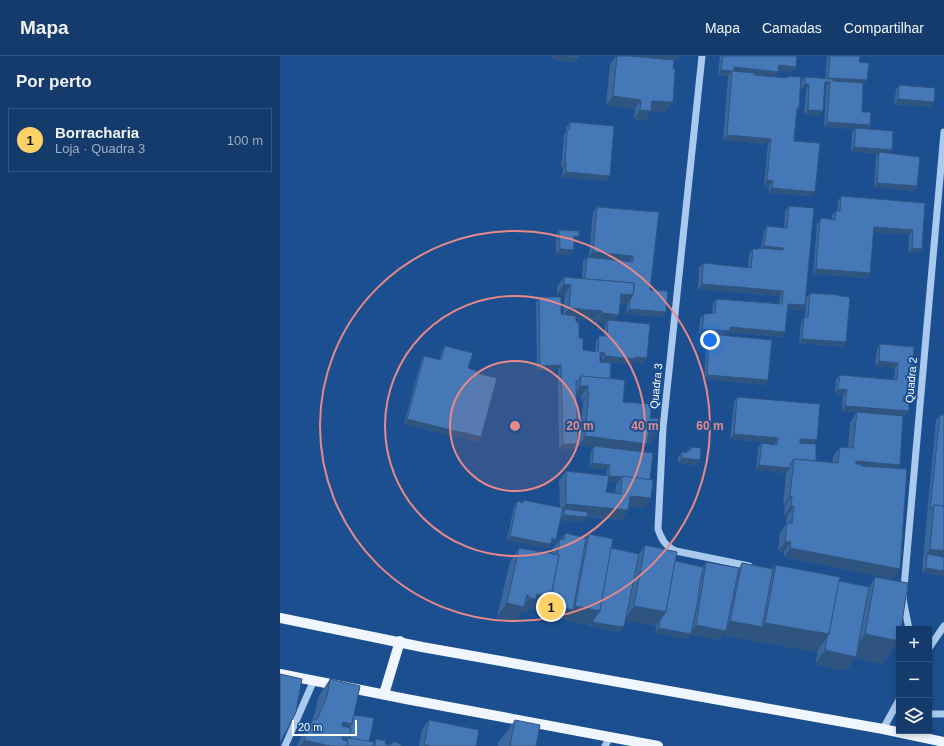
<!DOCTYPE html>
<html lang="pt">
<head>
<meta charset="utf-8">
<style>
  body { margin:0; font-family:Helvetica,sans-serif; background:#214673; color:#f1f3f6 }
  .controls { position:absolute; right:12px; bottom:12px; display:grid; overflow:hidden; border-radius:0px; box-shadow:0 2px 6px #0003 }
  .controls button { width:36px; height:36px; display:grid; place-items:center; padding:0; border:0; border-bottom:1px solid #33557e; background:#143b6b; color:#f1f3f6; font:20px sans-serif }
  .scale { position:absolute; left:12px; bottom:10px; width:65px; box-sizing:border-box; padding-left:4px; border:2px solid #fff; border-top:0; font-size:11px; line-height:14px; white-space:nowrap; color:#fff; -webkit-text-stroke:3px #1b4f8f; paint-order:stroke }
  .you { position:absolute; left:430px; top:284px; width:14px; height:14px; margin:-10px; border:3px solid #fff; border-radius:50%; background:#1a73e8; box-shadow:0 0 0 6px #1a73e833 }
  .badge { display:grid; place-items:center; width:26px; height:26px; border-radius:50%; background:#ffd166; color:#111; font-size:13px; font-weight:700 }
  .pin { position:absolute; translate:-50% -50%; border:2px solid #fff; box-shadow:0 1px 4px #0006 }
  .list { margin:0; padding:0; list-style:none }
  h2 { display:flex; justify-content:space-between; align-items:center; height:52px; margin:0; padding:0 16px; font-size:17px }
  h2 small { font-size:13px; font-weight:400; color:#9dadc1 }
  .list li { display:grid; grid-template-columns:26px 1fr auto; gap:12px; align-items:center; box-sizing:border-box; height:64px; margin:0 8px 8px; padding:0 8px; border:1px solid #33557e; border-radius:0px }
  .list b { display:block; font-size:15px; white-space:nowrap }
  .list p { margin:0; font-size:13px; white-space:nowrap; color:#9dadc1 }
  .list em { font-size:13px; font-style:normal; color:#9dadc1 }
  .icon { flex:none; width:22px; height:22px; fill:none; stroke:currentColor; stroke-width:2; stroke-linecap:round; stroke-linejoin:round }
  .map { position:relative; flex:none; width:664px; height:690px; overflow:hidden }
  header { display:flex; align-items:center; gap:24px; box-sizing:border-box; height:56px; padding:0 20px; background:#143b6b; border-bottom:1px solid #33557e }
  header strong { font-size:19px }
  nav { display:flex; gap:22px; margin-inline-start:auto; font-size:14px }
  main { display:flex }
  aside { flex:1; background:#143b6b }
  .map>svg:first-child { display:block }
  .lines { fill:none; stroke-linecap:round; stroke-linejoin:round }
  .minor { stroke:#a9c9ee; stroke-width:7 }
  .major { stroke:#f0f6ff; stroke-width:10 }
  .wall { fill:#3a679d; fill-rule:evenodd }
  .shaded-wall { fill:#305480 }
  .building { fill:#4478b7; stroke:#305480 }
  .ring { fill:none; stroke:#e88989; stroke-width:2 }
  .labels { text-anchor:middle; stroke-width:4; stroke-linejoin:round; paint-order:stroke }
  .street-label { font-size:11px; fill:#fff; stroke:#1b4f8f }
  .centre { fill:#e88989; stroke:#1b4f8f; stroke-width:2 }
  .ring-label { font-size:12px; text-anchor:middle; font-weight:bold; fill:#e88989; stroke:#1b4f8f; stroke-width:4; stroke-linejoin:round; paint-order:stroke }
</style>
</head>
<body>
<header>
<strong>Mapa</strong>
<nav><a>Mapa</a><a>Camadas</a><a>Compartilhar</a></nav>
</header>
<main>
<aside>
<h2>Por perto<small></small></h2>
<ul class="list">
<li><span class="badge">1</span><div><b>Borracharia</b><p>Loja · Quadra 3</p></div><em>100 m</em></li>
</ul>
</aside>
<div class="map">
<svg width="664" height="690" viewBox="0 0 664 690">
  <rect width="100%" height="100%" fill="#1b4f8f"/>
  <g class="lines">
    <!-- minor -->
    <g class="minor">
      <path d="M422,0l-39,372 -5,101c4,11 7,17 18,22l73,15"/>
      <path d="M629,573l-6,-30 41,-467"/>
      <path d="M649,592l15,-22"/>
      <path d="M649,658h15"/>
      <path d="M603,673l16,-29"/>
      <path d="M5,690l29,-66"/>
      <path d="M325,690l5,-9"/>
    </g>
    <!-- major -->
    <g class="major">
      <path d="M0,562l142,29 461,82 61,13"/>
      <path d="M0,618l126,25 252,47"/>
      <path d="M104,638l16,-53"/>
    </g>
  </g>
  <!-- wall -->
  <g class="wall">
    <path d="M273,0h26l-4,6 -22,-2z"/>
    <path d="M336,0h63l-4,5h-1l-8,51 -15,-1 -7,10 -10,-2 1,-10 -29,-4 4,-41z"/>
    <path d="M440,0h77l-5,16 -14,-2v2l-3,5h12l1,-1 11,33 -3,3 -2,29 21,51 -3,4 -44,-3 1,-7 -5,-1 4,-41 -45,-4 5,-64 -10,-1z"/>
    <path d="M547,0h33l-1,6 4,23 -1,27 8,13 -2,4 49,57 -3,5 -40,-4 2,-30 2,-3 -27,-3 1,-19 3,-3 -31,-2 2,-40h-1l-2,24 -4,5 -15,-2 2,-25h-5v-7l4,-5 20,2z"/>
    <path d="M619,29l35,17 -3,5 -37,-3 2,-14z"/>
    <path d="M290,66l37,59 -45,-4 1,-9h-2l3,-33 2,-3v-5z"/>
    <path d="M561,140l84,7 -7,51 -10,-2 1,-17 -36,-3 -3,41 -3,5 -54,-4 4,-50 3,-4 12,-1v-4l4,-4h1l1,-10z"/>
    <path d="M509,150l16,99 -3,5 -15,-1 -2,23 -3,5 -53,-5 -2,4 38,49 -61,-6 3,-40 3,-4 -11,-1 1,-15 4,-5 8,-1 1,-9 3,-5 63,4 1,-7 -82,-7 1,-21 4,-5 45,5 1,-14 4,-5h5l1,-1h2l3,-17 3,-5 17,2 1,-17z"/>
    <path d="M317,151l62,5 -9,78 16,22 -4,5 -36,-3 1,-10h-7l-1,11 -4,6 32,37 -3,5 -11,-1 -2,2 -29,-3v-4h-2v5l23,40 27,16 1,24h-4l-5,9 8,29 1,18 -6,10 -16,-2 -7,14 -35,-3 -3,5 -24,-2 -7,24h-3l-2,4h-2l-39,-8 7,-34 3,-5 5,1 1,-2 37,8 -1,-27 7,-10 40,4 1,-5 -18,-2 2,-17 2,-4 -14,-1 4,-44h-2v-6h-4l-3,53h-15l-1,-79h-21l-1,-68 3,-5 22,17h2l2,-19 -8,-1v-7l7,-10 18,2 1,-18 4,-4 43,4v-1l-41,-3 4,-45zM296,263l20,1 -1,3h11l-1,2 -1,11h-5l-3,5 -1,10 -12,-1 -4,-12 -3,-16zM328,425l10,1 -2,3 -1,8 -9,-1z"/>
    <path d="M279,174l17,11h-2v9l-3,5 -15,-1v-19z"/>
    <path d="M530,237l36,49 -3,5 -44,-4 2,-21 3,-5h1l1,-19z"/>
    <path d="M600,288l34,3 -4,49 -4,5h-3l2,15 -63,-5 1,-16 -8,-1 1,-15 4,-4 54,4 1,-11 -20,-2 2,-17z"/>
    <path d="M165,290l23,22 8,5 5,64 -4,5 -17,-5v1l-56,-14 17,-63 3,-5 15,4 3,-9z"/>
    <path d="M457,341l78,47 1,17 16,1 1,-5 7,-10 8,1 2,-26 7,-10 40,56 -4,111 -109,-22v-5l-6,-1 2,-18 6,-9 1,-8h-3l1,-10h-2l3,-33 -30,-3 2,-22 4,-5 12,2 1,-2 -45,-4 4,-37z"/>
    <path d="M660,359h4v162l-22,-5 5,-57 9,-95z"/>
    <path d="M411,391l5,18 -18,-2v-6l4,-5h4z"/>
    <path d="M285,477l21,5 3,-4 22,14 28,6 6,-9 30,16 28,6 3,-5 33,6 3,-5 31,6 3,-4 63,16 30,6 6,-10 8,87 -28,-6 -9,13 -31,-7 3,-13 -1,1 -64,-11 -30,-6 -3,5 -29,-5 -3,4 -33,-6 2,-8 -1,1 -30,-6 -5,12 -3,-1v1l-28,-6v-1l-24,-5v-1l-25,-6v-3l-12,-2 -3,5 -5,-1 -6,9 -18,-4 13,-55 9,-14 33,6 1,-6 7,-9h1z"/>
    <path d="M50,623l24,36 15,27h5l2,-3 9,5 5,1 3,-3 8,4h-104l4,-9 9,-13 5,-11 3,-16z"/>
    <path d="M149,664l47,26h-57l3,-17z"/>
    <path d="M235,664l21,26h-38v-3z"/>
  </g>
  <!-- shaded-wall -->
  <g class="shaded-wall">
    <path d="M275,0h15l9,1 -4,5 -22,-2z"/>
    <path d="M342,0h57l-4,5z"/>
    <path d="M499,9l17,2 -4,5 -16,-2z"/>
    <path d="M454,11l44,5 -3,5 -43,-5v-1l-4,5 -10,-1 3,-5z"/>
    <path d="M548,22l39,2 -3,5 -35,-2 -3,4h-4z"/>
    <path d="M525,28h4l-3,5h-5z"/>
    <path d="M333,40l28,4 -6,9 -29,-4z"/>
    <path d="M618,43l36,3 -3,5 -37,-3z"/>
    <path d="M372,45l21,1 -7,10 -21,-2z"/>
    <path d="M360,54l11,1 -7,10 -10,-2z"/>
    <path d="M528,54l15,1 -4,5 -15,-2z"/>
    <path d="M547,66l43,3 -3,5 -11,-2 -1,1 -31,-2z"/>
    <path d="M447,79l44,4 -3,5 -45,-4z"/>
    <path d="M574,91l38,3 -4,5 -9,-3 -1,2 -27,-3z"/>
    <path d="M285,107h1l-3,5h-2z"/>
    <path d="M286,116l44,4 -3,5 -45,-4z"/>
    <path d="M487,124l6,1 -4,5 -5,-1z"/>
    <path d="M597,127l40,3 -3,5 -40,-4z"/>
    <path d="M492,132l43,4 -3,4 -44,-3z"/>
    <path d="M594,171l39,3 -4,5 -39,-3z"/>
    <path d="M294,180h5l-3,5h-5z"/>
    <path d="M484,190l19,2 -4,5 -18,-2z"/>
    <path d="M632,192l10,1 -4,5 -10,-2z"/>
    <path d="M280,193l14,1 -3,5 -15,-1z"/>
    <path d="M313,196l40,4 -3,4 -41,-3z"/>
    <path d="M536,213l54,4 -3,5 -54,-4z"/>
    <path d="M284,228l7,1 -6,10 -8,-1z"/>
    <path d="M422,228l81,7 -3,5 -82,-7z"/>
    <path d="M341,238l12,1 -6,9 -12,-1z"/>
    <path d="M508,248l17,1 -3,5 -18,-1z"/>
    <path d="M289,252l33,3 -6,9 -34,-3z"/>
    <path d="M349,253l37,3 -4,5 -36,-3z"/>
    <path d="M322,257l17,2 -6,9 -5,-4 -2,3h-11z"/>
    <path d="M450,271l55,5 -3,5 -53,-5 -3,4 -27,-2 3,-5z"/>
    <path d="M522,283l44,3 -3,5 -44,-4z"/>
    <path d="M320,296l5,1 -3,4h-5z"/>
    <path d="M325,300l30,1 12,1 -3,5 -11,-1 -2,2 -29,-3z"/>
    <path d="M599,305l19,2 -3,5 -20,-2z"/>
    <path d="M281,309l-3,5h-21l3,-4z"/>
    <path d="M427,319l61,5 -3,5 -61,-6z"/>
    <path d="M337,328l-29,3 -7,9h-7l6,-10z"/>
    <path d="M558,333l9,1 -4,5 -8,-1z"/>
    <path d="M308,337h1l-6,9h-2z"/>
    <path d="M624,340h6l-4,5h-6z"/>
    <path d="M565,350l64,5 -4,5 -63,-5z"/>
    <path d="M127,363l74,18 -4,5 -17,-5v1l-56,-14z"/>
    <path d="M369,375l9,1 -7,10 -9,-1z"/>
    <path d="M454,378l44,4 -3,5 -45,-4z"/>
    <path d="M305,380l62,8 -6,9 -47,-7 -1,1 -14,-1z"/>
    <path d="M520,383l17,1 -3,5 -17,-1z"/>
    <path d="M283,388h15l-4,5h-15z"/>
    <path d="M402,402l18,2 -4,5 -18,-2z"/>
    <path d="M576,405l44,4 -7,9 -43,-3z"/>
    <path d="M312,407l18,2 -3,5 -18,-2z"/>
    <path d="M479,409l31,3 -3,5 -31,-3z"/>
    <path d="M329,420l13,1 -4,5 -12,-1z"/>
    <path d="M350,440l21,2 -6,10 -22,-2z"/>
    <path d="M510,440h2l-7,10h-2z"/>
    <path d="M286,448l62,6 -6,10 -58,-6 1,-5 -4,5h-1z"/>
    <path d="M511,450h3l-7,10h-3z"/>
    <path d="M284,459l23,2 -3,5 -24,-2z"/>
    <path d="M230,480l42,2 4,2 -3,4h-3l-2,4h-2l-39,-8z"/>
    <path d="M505,486h6l-7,10 -6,-1z"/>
    <path d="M510,492l110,21 -7,10 -109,-22z"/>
    <path d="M650,493l14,2v11l-17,-8z"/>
    <path d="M646,512l18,3v6l-22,-5z"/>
    <path d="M257,538l14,2 -10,14 -12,-2 -3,5 -5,-1 -6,9 -18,-4 10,-14 20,-8 2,1 -7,10 1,1 6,-9z"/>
    <path d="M267,548l26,6 -7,9 -25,-6z"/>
    <path d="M295,550l25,5 -10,14 -24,-5z"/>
    <path d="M354,550l32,6 -10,14 -32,-6z"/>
    <path d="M450,565l32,6 -9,14 -30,-6 -3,5 -29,-5 -3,4 -33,-6 4,-5 30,6 7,-9 28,5z"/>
    <path d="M313,566l31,5 -3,5 -3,-1v1l-28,-6z"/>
    <path d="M485,567l64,11 -12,18 -64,-11z"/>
    <path d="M585,578l34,7 -16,23 -28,-6 -9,13 -31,-7 10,-14 25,6z"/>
    <path d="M63,666l9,2 -3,14 -6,8h-8z"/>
    <path d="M24,684l26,6h-30z"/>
  </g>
  <!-- building -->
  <g class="building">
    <path d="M337,0h12l45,4 -1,9h2v2l-2,31 -21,-1 -1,10 -11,-1 1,-10 -28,-4z"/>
    <path d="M443,0h74l-1,11 -17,-2 -1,7 -44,-5 -1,4 21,2v2l33,3 1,-2 13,1 -2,32 -2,-1 -3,33 26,2 -5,49 -43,-4 1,-7 -6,-1 4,-41 -44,-4 5,-64 -11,-1z"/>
    <path d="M550,0h30l-1,6 10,1 -2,17 -39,-2z"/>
    <path d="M525,21l28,2v2l30,2 -1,29h9l-1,13 -43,-3 3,-40h-5l-2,29 -15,-1 1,-26h-4z"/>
    <path d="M619,29l36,3 -1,14 -36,-3z"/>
    <path d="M290,66l44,4 -4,50 -44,-4v-9h-1l2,-33h2z"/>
    <path d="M576,72l37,3 -1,19 -38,-3z"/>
    <path d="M599,96l41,5 -3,29 -40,-3z"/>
    <path d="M561,140l84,7 -3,46 -10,-1 1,-18 -39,-3 -4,46 -54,-4 4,-49 2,-2 13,2 1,-9h4z"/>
    <path d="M509,150l25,2 -9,97 -17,-1 -3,28 -55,-5v4l-28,-2 2,-15 11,-1 1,-14 66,5 1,-13 -81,-7 1,-21 48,5 2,-19h6v-1l24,2v-2l-19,-2 3,-20 20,2z"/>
    <path d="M317,151l62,5 -9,78 18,1 -2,21 -37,-3 1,-9 3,-5 1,-12 -49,-4 2,-22 46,5v-6l-40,-4z"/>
    <path d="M279,174l20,1v5h-5v14l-14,-1z"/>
    <path d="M284,221l70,6 -1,12 -12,-1 -2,21 -17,-2v-2l-33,-3 2,-23 -7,-1z"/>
    <path d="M530,237l29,2v1l11,1 -4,45 -44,-3 2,-22h4z"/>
    <path d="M259,241h22v17l15,2v6h3v16h4v12l15,2 1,-16h8l1,-16 42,4 -3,34 -12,-1v2l-30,-3v-3l-5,-1v10l11,1 -1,15h7v2l-36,-4 -3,5h-2l2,63h-15l-2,-79 -21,1z"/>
    <path d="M430,278l62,6 -4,40 -61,-5z"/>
    <path d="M600,288l34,3 -4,49h-6l-1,5 6,1v9l-64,-5 2,-16 -9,-1 2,-14 57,5 1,-17 -19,-2z"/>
    <path d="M165,290l28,7 -5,15 9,3 -1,2 21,5 -16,59 -18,-5v1l-56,-14 17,-63 17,4z"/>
    <path d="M301,320l44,4 -2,22 29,2 -2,14 9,1 -1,13 -9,-1 -2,13 -62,-8 4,-43h-1v-7h-8z"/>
    <path d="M457,341l83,7 -3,36 -17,-1v4l16,1v17l-22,-2 -4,5v4l-31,-3 3,-22 15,2 1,-7 -44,-4z"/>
    <path d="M577,356l46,4 -3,49 -44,-4v3h5v2l46,3 -7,100 -110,-21 1,-6h-6l2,-19h5l2,-17h-3l1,-10h-2l4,-37 44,4 2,-16 13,1z"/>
    <path d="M660,359h4v91l-10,-1 -4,5z"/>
    <path d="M314,390l59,7 -3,27 -28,-4v1l-13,-1 1,-11 -18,-2z"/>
    <path d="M411,391l10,1 -1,12 -18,-2v-6l5,1v-3l4,1z"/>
    <path d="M286,415l43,5 -3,16 15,2 1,-18 31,4 -2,18 -21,-2 -2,14 -62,-6z"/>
    <path d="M243,444l40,8 -7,32 -4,-2 -1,5 -2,1 -39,-8 7,-35 6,2z"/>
    <path d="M654,449l10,1v45l-14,-2z"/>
    <path d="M285,453l23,3 -1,5 -23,-2z"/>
    <path d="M285,477l21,5 -13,72 -26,-6 1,-3 3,-5 8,-41h-2l3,-16 4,1z"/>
    <path d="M309,478l24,5 -13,72 -25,-5z"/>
    <path d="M365,489l32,7 -11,60 -32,-6z"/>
    <path d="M239,492l40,7 -8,41 -14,-2 -1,5 -7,-1v-2l-2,-1 -3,12 -17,-4z"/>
    <path d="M331,492l28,6 -15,73 -3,-1v1l-28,-5v-2l7,-9z"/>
    <path d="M647,498l17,3v14l-18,-3z"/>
    <path d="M395,505l28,6 -5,28h1l-8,39 -32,-6 1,-8 6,-8z"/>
    <path d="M426,506l33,6 -13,63 -30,-6z"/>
    <path d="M462,507l31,6 -11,58 -32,-6z"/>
    <path d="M496,509l64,12 -11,57 -64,-11z"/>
    <path d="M595,521l33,6 -7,46h-2v12l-34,-7z"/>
    <path d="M559,525l30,6 -13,70 -31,-7 2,-13 2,-3z"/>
    <path d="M0,618l22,5 -6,33 -16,31z"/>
    <path d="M50,623l30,7 -8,38 -9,-2 -1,4 9,2 -2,10 -7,-1 1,3 5,1 -1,5h-17l-26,-6 9,-21 4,1 10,-24z"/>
    <path d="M74,659l20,3 -5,24 -20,-4 2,-10h-2l3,-4z"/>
    <path d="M149,664l50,10 -3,16h-48v-1h-4z"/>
    <path d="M235,664l25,5 -4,21h-26z"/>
    <path d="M69,682l25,4 -1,4h-26l1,-5 -1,-1z"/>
    <path d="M96,683l10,2 -1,3 7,1 1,-3 8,2v2h-26z"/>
  </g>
  <!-- distance rings -->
  <circle cx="235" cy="370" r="65" fill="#e88989" fill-opacity=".12"/>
  <g class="ring">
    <circle cx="235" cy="370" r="65"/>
    <circle cx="235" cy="370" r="130"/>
    <circle cx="235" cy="370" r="195"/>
  </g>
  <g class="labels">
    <!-- street labels -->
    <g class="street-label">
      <text transform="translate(631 324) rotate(-85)" y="4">Quadra 2</text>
      <text transform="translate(376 330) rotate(-84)" y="4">Quadra 3</text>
    </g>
  </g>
  <circle cx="235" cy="370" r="6" class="centre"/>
  <g class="ring-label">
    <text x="300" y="374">20 m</text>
    <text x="365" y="374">40 m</text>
    <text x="430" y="374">60 m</text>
  </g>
</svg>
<div class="controls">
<button>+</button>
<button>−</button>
<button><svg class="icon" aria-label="layers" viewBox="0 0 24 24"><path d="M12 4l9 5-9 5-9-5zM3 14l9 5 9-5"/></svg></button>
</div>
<div class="scale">20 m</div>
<div class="you"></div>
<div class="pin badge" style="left:271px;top:551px">1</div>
</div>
</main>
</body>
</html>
